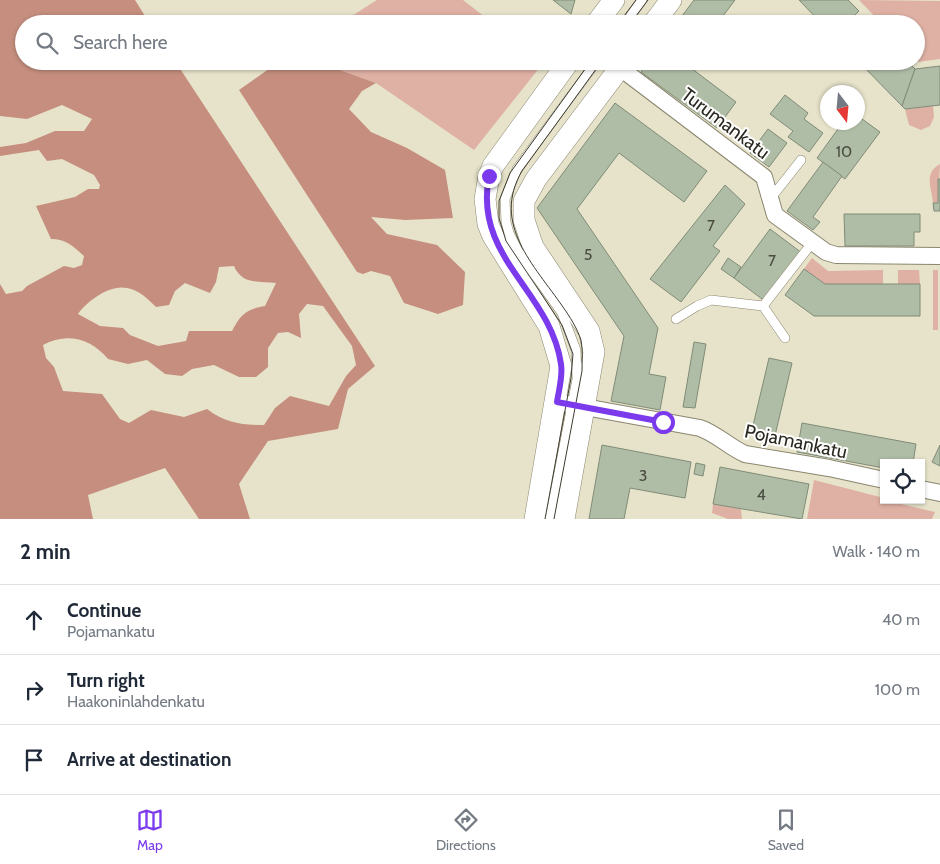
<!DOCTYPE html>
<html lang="en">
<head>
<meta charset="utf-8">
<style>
  body { margin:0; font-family:Cabin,sans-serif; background:#f2f2f3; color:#1f2937 }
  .controls { position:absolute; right:15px; bottom:15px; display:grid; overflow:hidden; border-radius:0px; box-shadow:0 1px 4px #0004 }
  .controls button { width:45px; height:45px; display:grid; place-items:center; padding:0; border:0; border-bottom:1px solid #e0e1e3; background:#fff; color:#1f2937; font:25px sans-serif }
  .compass { position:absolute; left:820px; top:85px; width:45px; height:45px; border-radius:50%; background:#fff; box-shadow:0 1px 4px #0004; rotate:164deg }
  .stop { position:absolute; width:15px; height:15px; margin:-11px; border:4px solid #7c3aed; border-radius:50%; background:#fff }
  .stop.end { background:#7c3aed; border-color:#fff; box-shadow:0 1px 5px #0008 }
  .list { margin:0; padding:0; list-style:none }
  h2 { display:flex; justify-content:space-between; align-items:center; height:65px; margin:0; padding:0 20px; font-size:21px }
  h2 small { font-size:16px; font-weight:400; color:#747a83 }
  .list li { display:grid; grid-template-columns:32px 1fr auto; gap:15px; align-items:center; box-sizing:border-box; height:70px; padding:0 20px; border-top:1px solid #e0e1e3 }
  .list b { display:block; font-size:19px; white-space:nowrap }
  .list p { margin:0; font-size:16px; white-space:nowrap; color:#747a83 }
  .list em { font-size:16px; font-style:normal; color:#747a83 }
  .icon { flex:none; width:28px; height:28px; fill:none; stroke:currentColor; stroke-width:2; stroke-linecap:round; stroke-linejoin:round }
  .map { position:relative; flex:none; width:940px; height:519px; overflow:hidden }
  .search { position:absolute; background:#fff; box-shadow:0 1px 4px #0004; left:15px; right:15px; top:15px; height:55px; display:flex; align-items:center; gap:12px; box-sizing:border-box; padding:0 18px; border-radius:28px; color:#747a83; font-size:19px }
  .sheet { height:275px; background:#fff }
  nav { display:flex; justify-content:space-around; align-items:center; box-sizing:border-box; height:70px; border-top:1px solid #e0e1e3; background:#fff; font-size:14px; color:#747a83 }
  nav a { display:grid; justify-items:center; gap:2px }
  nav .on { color:#7c3aed }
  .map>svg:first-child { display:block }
  .green { fill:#dfb1a4 }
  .forest { fill:#c58e7e; fill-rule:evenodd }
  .building { fill:#b0bda6; stroke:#808c77 }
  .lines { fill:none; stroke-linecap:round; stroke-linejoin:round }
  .service-casing { stroke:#8a866f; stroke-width:10 }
  .minor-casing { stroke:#8a866f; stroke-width:18 }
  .tertiary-casing { stroke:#8a866f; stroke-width:22 }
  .service { stroke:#fff; stroke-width:9 }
  .minor { stroke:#fff; stroke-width:16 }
  .tertiary { stroke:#fff; stroke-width:21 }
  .tram { stroke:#3e3c31; stroke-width:1 }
  .route { stroke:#7c3aed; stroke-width:6 }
  .labels { text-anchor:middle; stroke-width:4; stroke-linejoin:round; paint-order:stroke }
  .number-label { font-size:16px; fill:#4c4d41 }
  .street-label { font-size:19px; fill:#2a281f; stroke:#fff }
</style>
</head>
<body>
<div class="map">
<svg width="940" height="519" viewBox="0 0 940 519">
  <rect width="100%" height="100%" fill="#e7e3ca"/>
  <!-- green -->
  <g class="green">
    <path d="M377,0h86l31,24h-155z"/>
    <path d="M859,0l81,1v58l-22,3 -2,-38h-34z"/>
    <path d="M315,61h228l1,1 -70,88 -98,-67z"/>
    <path d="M933,106l1,11 -4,9 -9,4 -12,-5 -4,-16z"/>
    <path d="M940,164l-2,39h-5c-1,-15 -10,-30 7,-39z"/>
    <path d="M812,258l16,13 55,-1v14h-58l-21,-15z"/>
    <path d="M898,270h21l1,14h-22z"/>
    <rect x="933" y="270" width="5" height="60"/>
    <path d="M814,480l70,18v2l51,12 -3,7h-125z"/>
    <path d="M713,504l28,5 1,10h-14l-16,-6z"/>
  </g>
  <!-- forest -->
  <g class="forest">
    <path d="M0,0h135l15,24h-126v37h151l200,305 -27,23 -10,40 -70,12 -29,43 11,35h-51l-34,-51 -77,27 5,24h-93v-235l6,10 16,-3 5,-5 37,-20 10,2 8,-3 2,-9c-11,-10 -18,-17 -33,-17l-15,-33 39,-9 13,-8h11l1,-4 -6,-10 -32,-16 -15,2 -8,-11 -39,6v-9l26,-4 29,-12h29l8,-12 -30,-14 -35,14 -27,-3zM234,266c8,19 25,15 42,17l-11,23c-19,3 -25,9 -33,25h-43l-3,10 -28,5 -28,-11 -7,-7 -23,-2 -22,-12c9,-13 32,-30 49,-26 12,2 21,11 29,19l13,-2 6,-14 10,-8 25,10 6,-11 3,-15zM307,304l16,2 29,40 4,19 -10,11 -17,30 -39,-10 -15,12 -11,17c-22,0 -39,-2 -57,-16l-23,8 -33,-7 -22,13 -9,-4 -18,-25 -39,-3 -9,-24 -8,-9 -3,-13c23,-13 48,-7 65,14l20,5 19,-4 18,14 17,2 10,-7 22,-4 25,12h17l12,-10v-19l10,-15 10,-1 13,6 -2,-24z"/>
    <path d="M280,61h35l61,22 -14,8 -13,18 22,23 36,16 38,22 8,48 -48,2 -34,-3 16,17 50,11 28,27 -2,33 -25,9 -34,-11 -14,-27 -19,-5 -8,3 -6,-2 -118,-182z"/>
  </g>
  <!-- building -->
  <g class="building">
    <path d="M553,0h22l-4,14z"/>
    <path d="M694,0h41l-18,24h-41z"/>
    <path d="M799,0h49l11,11 -11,11 1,2h-27z"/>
    <path d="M649,61h41l-3,4 49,37 -19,26 -76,-56z"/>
    <path d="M858,61h49l8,8 -13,37z"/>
    <path d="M940,66v39l-35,4 -3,-3 13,-37z"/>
    <path d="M785,95l23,18 -4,6 19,14 -14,19 -21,-15 5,-6 -23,-17z"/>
    <path d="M615,103l92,68 -23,31 -65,-49 -42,56 81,119 -9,46 17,3 -6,33 -49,-9 13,-65 -87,-128z"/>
    <path d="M858,116l22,16 -35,47 -28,-21 26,-36h15z"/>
    <path d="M768,129l19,14 -18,24 -19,-14z"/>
    <path d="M823,162l19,14 -29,41 7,5 -7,8 -26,-19z"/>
    <path d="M938,179h2v32h-6l-1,-8h5z"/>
    <path d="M725,185l20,19 -32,42 7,5 -39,51 -31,-23z"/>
    <path d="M844,214h76v18h-6v14h-69z"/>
    <path d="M770,229l32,24 -36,49 -32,-24z"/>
    <path d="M728,258l13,9 -7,11 -13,-9z"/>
    <path d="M804,269l21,15h95v32h-106l-29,-21z"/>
    <path d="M694,342l12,2 -11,64 -12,-1z"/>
    <path d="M769,358l23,5 -18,77 -23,-6z"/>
    <path d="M802,423l114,21 -3,19h-29v5l-87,-16z"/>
    <path d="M602,445l89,17 -6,36 -55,-10 -6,31h-35z"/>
    <path d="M940,445v21l-8,-4z"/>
    <path d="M696,463l9,2 -2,11 -9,-2z"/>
    <path d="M720,467l89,17 -7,35 -89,-15z"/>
  </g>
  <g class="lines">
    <defs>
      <g id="service">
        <path d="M625,24l17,-24"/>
        <path d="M771,198l30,-38"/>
        <path d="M763,306l49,-63"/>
        <path d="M676,319l21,-13 14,-6 52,6 22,32"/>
        <path d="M550,519l27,-140 -1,-29 -14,-37 -44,-62 -9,-18 -3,-11 -1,-23 12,-30 80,-108"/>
      </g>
      <g id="minor">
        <path d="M611,61l153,116 11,38 51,37 10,3 104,1"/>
        <path d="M557,402l143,26c17,6 29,19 45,26l84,14 55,12"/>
        <path d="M921,489l19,4"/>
      </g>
      <g id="tertiary">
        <path d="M596,24l18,-24"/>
        <path d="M653,24l18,-24"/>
        <path d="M535,519l26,-153 -12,-40 -56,-90 -5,-12 -3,-25 4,-23 4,-10 76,-105"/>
        <path d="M564,519l30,-167 -5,-21 -56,-84 -9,-27v-19l12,-22 89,-118"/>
      </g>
    </defs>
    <!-- service casing -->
    <use href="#service" class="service-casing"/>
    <!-- minor casing -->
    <use href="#minor" class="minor-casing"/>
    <!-- tertiary casing -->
    <use href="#tertiary" class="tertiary-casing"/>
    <!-- service -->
    <use href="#service" class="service"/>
    <!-- minor -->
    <use href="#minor" class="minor"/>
    <!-- tertiary -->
    <use href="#tertiary" class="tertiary"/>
    <!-- tram -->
    <g class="tram">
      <path d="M618,24l18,-24"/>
      <path d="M630,24l18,-24"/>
      <path d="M545,519l26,-141 2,-24 -11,-29 -56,-84 -7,-23v-17l11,-28 81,-112"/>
      <path d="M554,519l28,-148c0,-10 1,-21 -1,-31 -4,-12 -11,-23 -18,-33 -29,-42 -72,-83 -41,-136l80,-110"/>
    </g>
  </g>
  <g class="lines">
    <!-- route -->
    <path class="route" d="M489,176c-16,82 61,114 72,188 2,12 -2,25 -4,38l106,20"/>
  </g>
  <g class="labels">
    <!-- number labels -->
    <g class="number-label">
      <text x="844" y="157">10</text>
      <text x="711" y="231">7</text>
      <text x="588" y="260">5</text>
      <text x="772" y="266">7</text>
      <text x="643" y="481">3</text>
      <text x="761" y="500">4</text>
    </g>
    <!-- street labels -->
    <g class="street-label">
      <text transform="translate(726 123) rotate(37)" y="7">Turumankatu</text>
      <text transform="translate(796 441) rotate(12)" y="7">Pojamankatu</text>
    </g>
  </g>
</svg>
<div class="controls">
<button><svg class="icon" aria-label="locate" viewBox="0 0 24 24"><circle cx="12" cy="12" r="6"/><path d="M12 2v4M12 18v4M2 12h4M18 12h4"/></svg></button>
</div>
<svg class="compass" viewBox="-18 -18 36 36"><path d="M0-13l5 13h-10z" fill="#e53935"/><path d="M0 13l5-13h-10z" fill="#747a83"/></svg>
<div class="stop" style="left:663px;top:422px"></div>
<div class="stop end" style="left:489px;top:176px"></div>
<div class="search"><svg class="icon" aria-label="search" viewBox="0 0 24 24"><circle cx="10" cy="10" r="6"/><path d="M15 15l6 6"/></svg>Search here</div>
</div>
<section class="sheet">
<h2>2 min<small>Walk · 140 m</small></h2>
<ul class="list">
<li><svg class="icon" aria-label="ahead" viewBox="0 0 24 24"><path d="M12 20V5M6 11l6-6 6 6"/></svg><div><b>Continue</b><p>Pojamankatu</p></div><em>40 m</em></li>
<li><svg class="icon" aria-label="right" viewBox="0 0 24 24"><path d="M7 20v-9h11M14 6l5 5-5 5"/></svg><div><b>Turn right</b><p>Haakoninlahdenkatu</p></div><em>100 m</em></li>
<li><svg class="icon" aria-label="arrive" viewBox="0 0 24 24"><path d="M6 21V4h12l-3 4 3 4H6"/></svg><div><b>Arrive at destination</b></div></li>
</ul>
</section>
<nav>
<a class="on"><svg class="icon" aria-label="map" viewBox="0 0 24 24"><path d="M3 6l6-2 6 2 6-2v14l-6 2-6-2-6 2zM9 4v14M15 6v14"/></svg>Map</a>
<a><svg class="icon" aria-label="directions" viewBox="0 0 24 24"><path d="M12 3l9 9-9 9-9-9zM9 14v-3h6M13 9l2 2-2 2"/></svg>Directions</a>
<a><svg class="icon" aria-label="saved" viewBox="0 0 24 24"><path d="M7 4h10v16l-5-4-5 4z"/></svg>Saved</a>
</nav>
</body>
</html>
